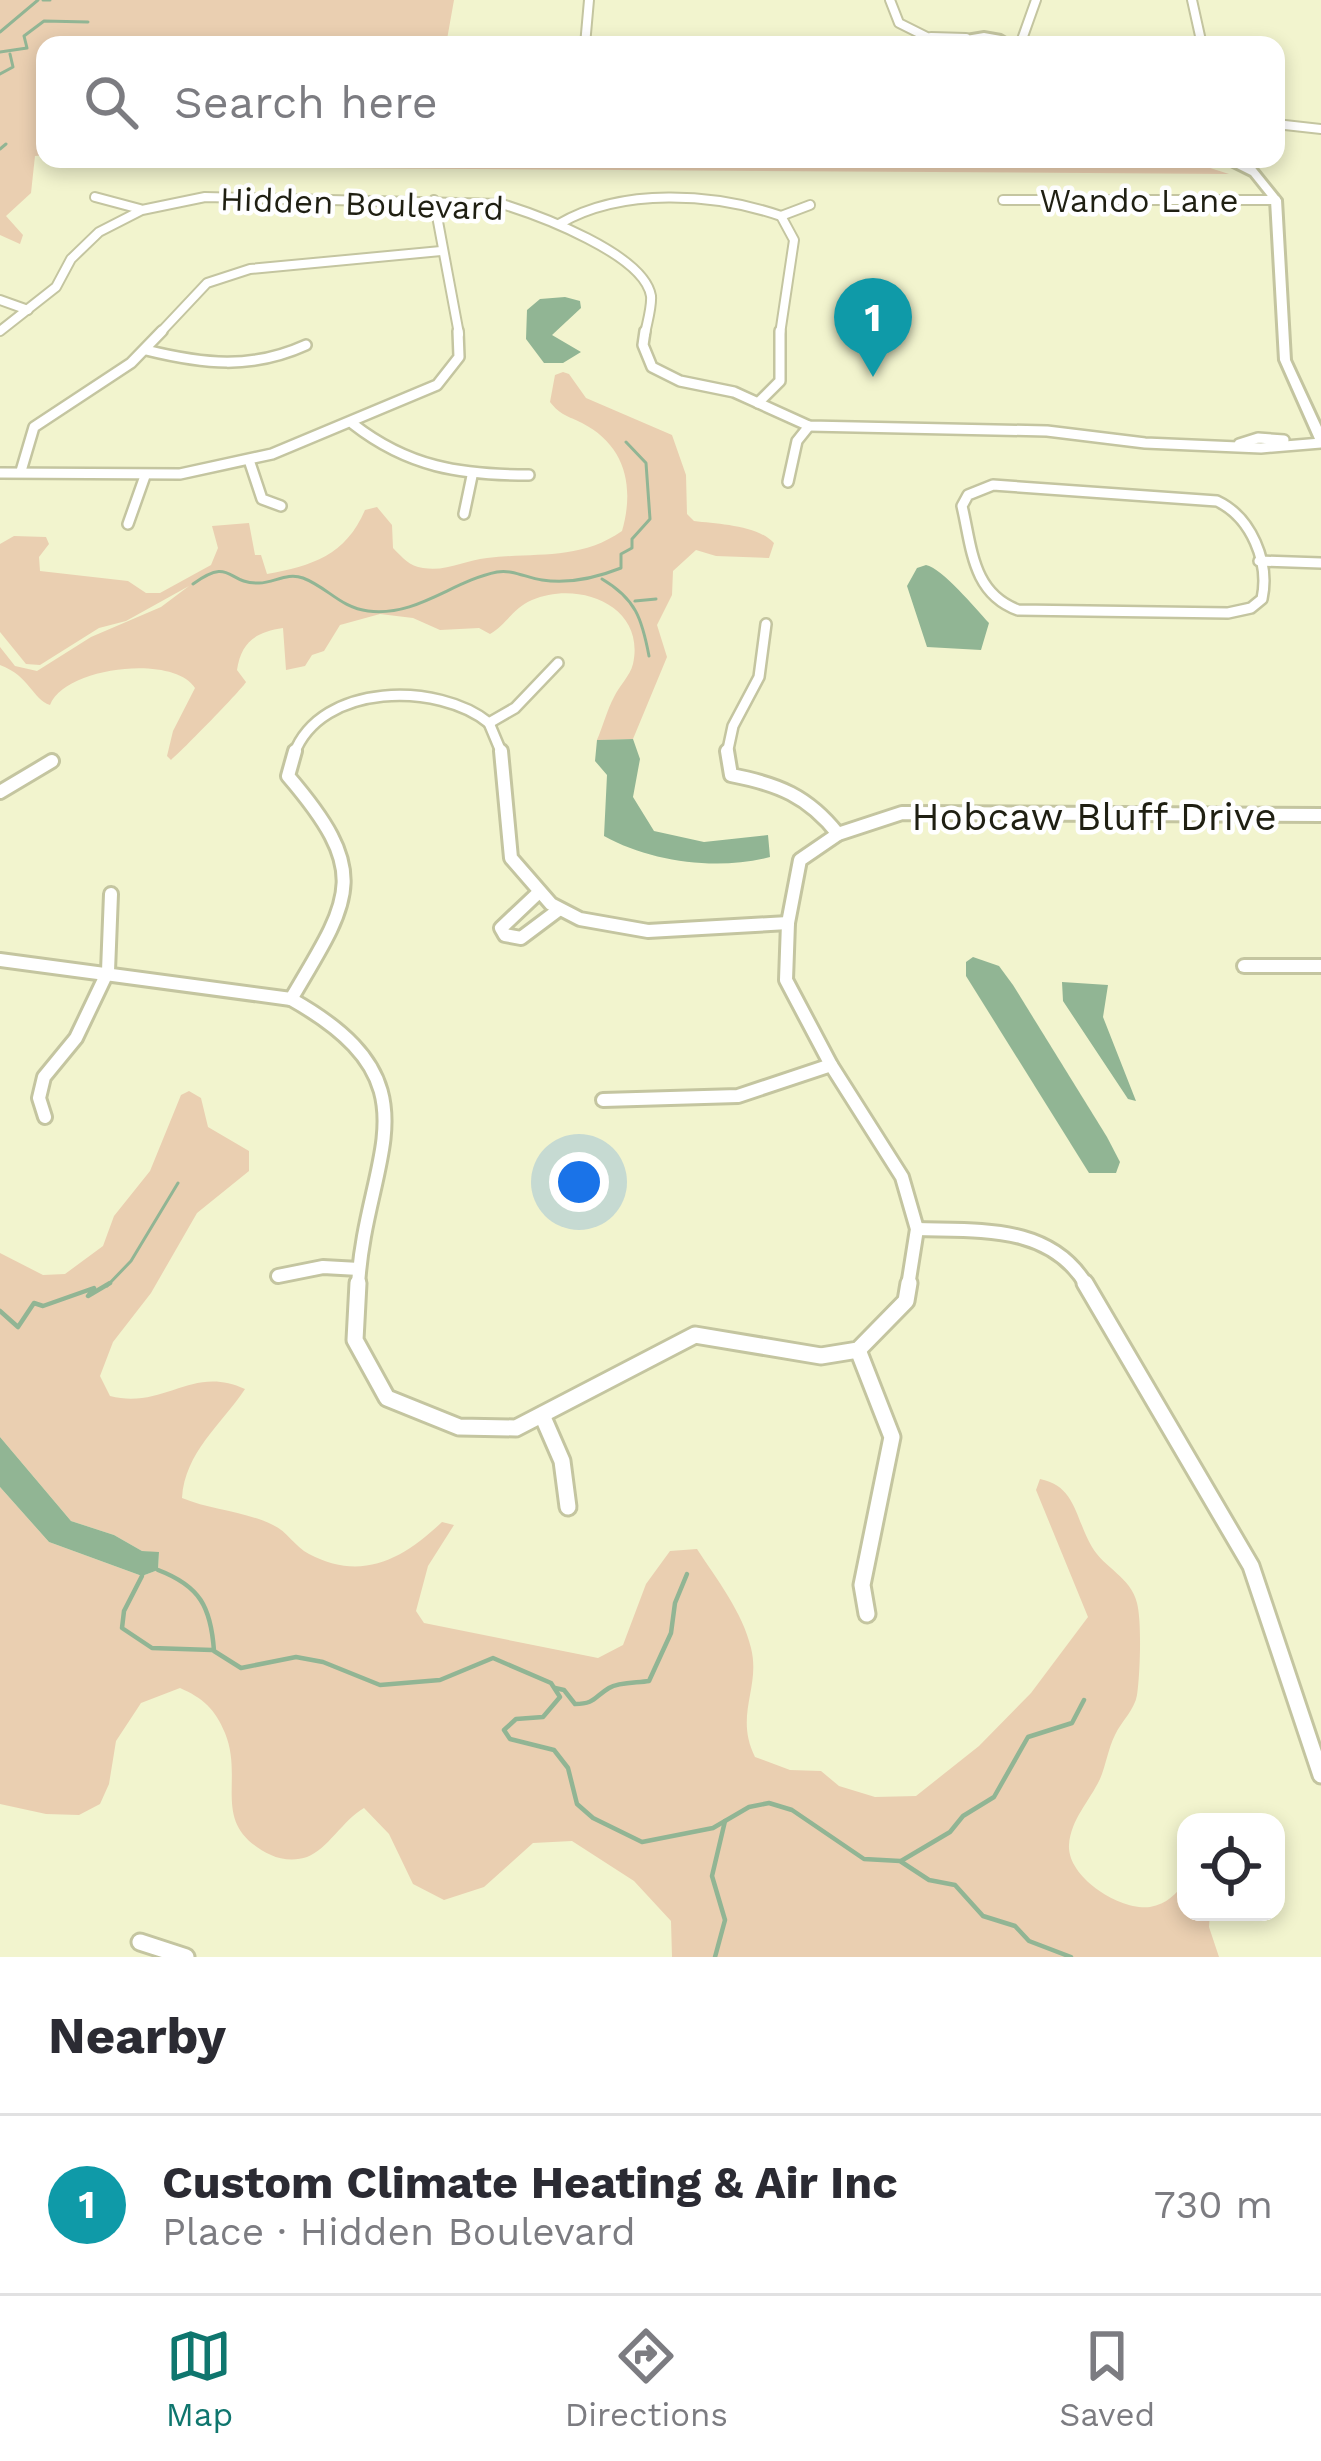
<!DOCTYPE html>
<html lang="en">
<head>
<meta charset="utf-8">
<style>
  body { margin:0; font-family:"Work Sans",sans-serif; background:#f7f7f7; color:#2b2b33 }
  .controls { position:absolute; right:36px; bottom:36px; display:grid; overflow:hidden; border-radius:24px; box-shadow:0 6px 18px #0003 }
  .controls button { width:108px; height:108px; display:grid; place-items:center; padding:0; border:0; border-bottom:3px solid #e1e1e2; background:#fff; color:#2b2b33; font:60px sans-serif }
  .you { position:absolute; left:579px; top:1182px; width:42px; height:42px; margin:-30px; border:9px solid #fff; border-radius:50%; background:#1a73e8; box-shadow:0 0 0 18px #1a73e833 }
  .badge { display:grid; place-items:center; width:78px; height:78px; border-radius:50%; background:#0f766e; color:#fff; font-size:39px; font-weight:700 }
  .pin { position:absolute; translate:-50% -99px; filter:drop-shadow(0 3px 6px #0008) }
  .pin::after { content:''; position:absolute; top:63px; width:42px; height:36px; background:inherit; clip-path:polygon(0 0,100% 0,50% 100%) }
  .list { margin:0; padding:0; list-style:none }
  h2 { display:flex; justify-content:space-between; align-items:center; height:156px; margin:0; padding:0 48px; font-size:51px }
  h2 small { font-size:39px; font-weight:400; color:#7c7c81 }
  .list li { display:grid; grid-template-columns:78px 1fr auto; gap:36px; align-items:center; box-sizing:border-box; height:180px; padding:0 48px; border-top:3px solid #e1e1e2 }
  .list b { display:block; font-size:45px; white-space:nowrap }
  .list p { margin:0; font-size:39px; white-space:nowrap; color:#7c7c81 }
  .list em { font-size:39px; font-style:normal; color:#7c7c81 }
  .icon { flex:none; width:66px; height:66px; fill:none; stroke:currentColor; stroke-width:2; stroke-linecap:round; stroke-linejoin:round }
  .map { position:relative; flex:none; width:1321px; height:1957px; overflow:hidden }
  .search { position:absolute; background:#fff; box-shadow:0 6px 18px #0003; left:36px; right:36px; top:36px; height:132px; display:flex; align-items:center; gap:30px; box-sizing:border-box; padding:0 42px; border-radius:24px; color:#7c7c81; font-size:45px }
  .sheet { height:336px; background:#fff }
  nav { display:flex; justify-content:space-around; align-items:center; box-sizing:border-box; height:168px; border-top:3px solid #e1e1e2; background:#fff; font-size:33px; color:#7c7c81 }
  nav a { display:grid; justify-items:center; gap:6px }
  nav .on { color:#0f766e }
  .map>svg:first-child { display:block }
  .green { fill:#eacfb1 }
  .water { fill:#91b594 }
  .lines { fill:none; stroke-linecap:round; stroke-linejoin:round }
  .stream-far1 { stroke:#91b594; stroke-width:3 }
  .stream { stroke:#91b594; stroke-width:4.5 }
  .minor-far3-casing { stroke:#c4c5a0; stroke-width:12 }
  .minor-far2-casing { stroke:#c4c5a0; stroke-width:14 }
  .minor-far1-casing { stroke:#c4c5a0; stroke-width:18 }
  .minor-casing { stroke:#c4c5a0; stroke-width:21 }
  .major-casing { stroke:#c4c5a0; stroke-width:6 }
  .minor-far3 { stroke:#fff; stroke-width:8 }
  .minor-far2 { stroke:#fff; stroke-width:9 }
  .minor-far1 { stroke:#fff; stroke-width:12 }
  .minor { stroke:#fff; stroke-width:15 }
  .major { fill:#fff; fill-rule:evenodd }
  .labels { text-anchor:middle; stroke-width:9; stroke-linejoin:round; paint-order:stroke }
  .far-street-label { font-size:33px; fill:#1f1f12; stroke:#fff }
  .street-label { font-size:39px; fill:#1f1f12; stroke:#fff }
</style>
</head>
<body>
<div class="map">
<svg width="1321" height="1957" viewBox="0 0 1321 1957">
  <rect width="100%" height="100%" fill="#f2f4ce"/>
  <!-- green -->
  <g class="green">
    <path d="M0,0h454l-8,45h-401v110l-10,1 -4,37 -25,23 17,19 -3,9 -20,-9z"/>
    <path d="M70,159h1112l47,15 -1057,-7 -94,-4z"/>
    <path d="M563,372l6,2 17,24 86,37 14,40 1,39 7,7c24,3 63,4 80,22l-5,15 -53,-2 -20,-6 -23,21 -1,24 -15,30 10,32 -34,82 -36,1c6,-14 10,-30 17,-43 5,-11 16,-21 19,-33 13,-59 -55,-84 -101,-64 -19,8 -26,25 -42,34l-11,-6 -39,2 -27,-12 -33,-4 -40,11 -16,26 -12,4 -7,11 -19,4 -3,-42c-27,4 -42,14 -46,42l9,12c-2,5 -65,70 -75,78l-4,-4 6,-25 22,-43c-22,-34 -130,-21 -145,17 -18,-6 -20,-29 -50,-40v-18l15,19 22,5 54,-34 70,-30 28,-21 -63,35 -27,7 -59,37 -14,-1 -26,-32v-88l14,-8 32,1 3,7 -10,13 1,14 88,10 18,12h14l51,-28 7,-17 -6,-22 37,-3 6,32h6l6,19c45,-8 79,-19 98,-64l12,-3 15,18 1,23c10,10 16,18 30,20 24,4 42,-8 64,-10 49,-6 92,3 135,-27 13,-45 3,-86 -40,-108 -14,-7 -22,-8 -32,-21l5,-27z"/>
    <path d="M189,1091l12,7 7,29 41,24v20l-52,42 -46,80 -38,49 -13,34 10,20c54,14 82,-32 135,-7 -24,36 -60,63 -63,109 29,12 62,13 91,27 14,6 22,22 36,29 53,28 94,5 133,-32l12,3 -26,41 -12,45 8,12 174,35 25,-13 23,-61 24,-33 27,-2c19,29 46,64 54,99 10,40 -17,67 4,109l35,13 31,1 18,15 36,11 41,-1 63,-50 52,-53 57,-76 -52,-127 4,-11c36,7 35,39 52,68 12,21 39,30 45,56 5,19 3,72 0,92 -2,14 -16,27 -22,40 -7,14 -9,30 -15,44 -11,23 -29,40 -31,66 -2,32 51,66 81,62 17,-3 26,-13 36,-26v31h24l-1,15 10,30h-547l-1,-36 -37,-40 -62,-40 -39,2 -49,44 -40,13 -31,-16 -24,-50 -25,-26c-21,12 -36,41 -57,49 -11,4 -26,3 -36,-2 -63,-30 -26,-73 -46,-122 -10,-24 -22,-35 -45,-45l-39,15 -25,38 -7,43 -9,20 -21,11 -33,-1 -46,-10v-317l49,55 93,34 16,-6 1,-17 -17,-2 -28,-16 -43,-14 -71,-84v-184l43,22 22,-1 38,-28 11,-30 36,-45 31,-76z"/>
  </g>
  <!-- water -->
  <g class="water">
    <path d="M565,297l15,4 1,7 -29,27 29,17 -18,11h-19l-18,-24 1,-29 13,-11z"/>
    <path d="M926,565c16,3 49,43 63,58l-8,27 -54,-3 -20,-61 10,-18z"/>
    <path d="M633,739l7,20 -7,38 21,34 50,11 64,-7 2,22c-53,14 -119,5 -166,-21l3,-61 -12,-14 2,-21z"/>
    <path d="M973,957l26,9 14,19 94,152 13,25 -4,11h-27l-123,-197v-14z"/>
    <path d="M1062,982l46,3 -5,32 33,84 -8,-2 -65,-98z"/>
    <path d="M0,1437l71,84 43,14 28,16 17,1 -1,18 -16,6 -93,-34 -49,-55z"/>
  </g>
  <g class="lines">
    <!-- stream-far1 -->
    <g class="stream-far1">
      <path d="M43,0h7"/>
      <path d="M0,32l38,-32"/>
      <path d="M0,52l27,-4 -3,-12 20,-15 44,1"/>
      <path d="M0,74l13,-7 -3,-13"/>
      <path d="M0,149l6,-5"/>
      <path d="M602,579c34,20 40,40 47,77"/>
      <path d="M193,584c39,-28 33,0 66,-1 15,0 28,-11 44,-5 24,9 38,30 65,33 49,6 84,-30 129,-39 15,-3 30,6 45,8 27,4 54,-2 79,-12v-14l11,-6v-9l18,-20 -4,-56 -20,-21"/>
      <path d="M635,601l21,-2"/>
      <path d="M107,1286l24,-25 47,-78"/>
    </g>
    <!-- stream -->
    <g class="stream">
      <path d="M0,1311l18,16 16,-24 9,3 51,-18 -6,8 22,-13"/>
      <path d="M158,1570c42,16 53,37 56,81l27,17 55,-11 27,5 57,23 60,-5 53,-22 58,25 9,14 -17,20 -27,2 -12,11 6,9 44,11 14,18 9,36 16,14 49,24 71,-14 36,-21 20,-4 23,7 72,49 36,2 29,19 26,5 28,31 32,10 14,15 42,16"/>
      <path d="M142,1576l-18,35 -2,17 30,20 60,2"/>
      <path d="M555,1688l9,2 11,14c20,0 19,-7 34,-16 10,-6 28,-5 40,-7l22,-48 4,-30 12,-29"/>
      <path d="M901,1861l49,-29 13,-16 31,-19 34,-60 44,-14 12,-23"/>
      <path d="M715,1957l10,-37 -13,-44 13,-55"/>
    </g>
    <defs>
      <g id="minor-far3">
        <path d="M890,0l9,23 44,22"/>
        <path d="M1192,0l10,45"/>
        <path d="M931,37l35,1"/>
        <path d="M585,45l4,-45"/>
        <path d="M1020,45l16,-45"/>
        <path d="M1276,124l45,5"/>
        <path d="M95,197l45,12"/>
        <path d="M434,200l25,134"/>
        <path d="M1003,200h273"/>
        <path d="M781,216l29,-11"/>
        <path d="M559,224c63,-37 155,-31 222,-8l13,24 -14,94"/>
        <path d="M0,300l28,10"/>
        <path d="M0,331l56,-44 15,-28 28,-27 43,-22 63,-13 297,7c36,11 142,50 149,92 1,11 -4,27 -6,38"/>
        <path d="M159,334l48,-51 43,-14 191,-18"/>
      </g>
      <g id="minor-far2">
        <path d="M645,331l-2,14 9,22 28,14 54,11 75,34 238,5 98,12 116,5 60,-5"/>
        <path d="M146,350c57,14 105,20 160,-5"/>
        <path d="M758,403l22,-22v-50"/>
        <path d="M353,424c55,43 107,51 176,51"/>
        <path d="M1239,444l19,-6 26,2"/>
        <path d="M250,463l12,36 19,7"/>
        <path d="M21,471l13,-44 97,-64 31,-32"/>
        <path d="M0,473l180,1 92,-20 165,-69 22,-28 -1,-26"/>
        <path d="M788,482l9,-41 12,-15"/>
        <path d="M993,485l224,16c34,16 53,61 45,98l-11,9 -23,5 -210,-3c-46,-17 -46,-62 -56,-104l6,-11z"/>
        <path d="M464,514l8,-38"/>
        <path d="M128,524l17,-48"/>
        <path d="M1259,561l62,2"/>
        <path d="M294,754c27,-72 145,-72 195,-31"/>
        <path d="M502,754l-13,-31 26,-15 43,-45"/>
        <path d="M727,754l6,-28 26,-49 7,-53"/>
      </g>
      <g id="minor-far1">
        <path d="M501,751l10,107 40,46 29,15 68,12 140,-8"/>
        <path d="M727,751l4,24c47,9 77,21 107,59"/>
        <path d="M0,792l52,-31"/>
        <path d="M537,894l-36,34 4,7 16,3 36,-27"/>
        <path d="M0,960l291,39c153,86 74,156 67,287"/>
        <path d="M1244,966h77"/>
        <path d="M291,999c61,-102 80,-126 -3,-223l7,-25"/>
        <path d="M603,1100l135,-4 93,-31"/>
        <path d="M45,1117l-6,-19 5,-21 32,-39 32,-67 3,-77"/>
        <path d="M917,1229c62,2 134,-5 170,57"/>
        <path d="M278,1276l45,-9 36,2"/>
        <path d="M908,1286l9,-57 -15,-52 -71,-112 -45,-85 2,-57 12,-63 38,-26 64,-21 419,2"/>
      </g>
      <g id="minor">
        <path d="M358,1283l-3,57 32,58 72,29 57,1 179,-93 126,21 37,-6 48,-49 3,-18"/>
        <path d="M1085,1283l166,283 70,209"/>
        <path d="M858,1350l34,87 -30,148 5,29"/>
        <path d="M542,1415l20,46 6,46"/>
        <path d="M140,1942l46,15"/>
      </g>
      <g id="major">
        <path d="M984,33l17,3 15,9c-13,0 -23,-8 -37,-7 -11,1 -16,7 -27,7l14,-9z"/>
        <path d="M1219,159h13l10,5 -4,-5h10l33,41 9,160 31,67v15l-6,-3 -35,-79 -9,-160 -20,-25z"/>
      </g>
    </defs>
    <!-- minor-far3 casing -->
    <use href="#minor-far3" class="minor-far3-casing"/>
    <!-- minor-far2 casing -->
    <use href="#minor-far2" class="minor-far2-casing"/>
    <!-- minor-far1 casing -->
    <use href="#minor-far1" class="minor-far1-casing"/>
    <!-- minor casing -->
    <use href="#minor" class="minor-casing"/>
    <!-- major casing -->
    <use href="#major" class="major-casing"/>
    <!-- minor-far3 -->
    <use href="#minor-far3" class="minor-far3"/>
    <!-- minor-far2 -->
    <use href="#minor-far2" class="minor-far2"/>
    <!-- minor-far1 -->
    <use href="#minor-far1" class="minor-far1"/>
    <!-- minor -->
    <use href="#minor" class="minor"/>
    <!-- major -->
    <use href="#major" class="major"/>
  </g>
  <g class="labels">
    <!-- far-street labels -->
    <g class="far-street-label">
      <text x="1139" y="212">Wando Lane</text>
      <text transform="translate(362 203) rotate(2)" y="12">Hidden Boulevard</text>
    </g>
    <!-- street labels -->
    <g class="street-label">
      <text x="1094" y="830">Hobcaw Bluff Drive</text>
    </g>
  </g>
</svg>
<div class="controls">
<button><svg class="icon" aria-label="locate" viewBox="0 0 24 24"><circle cx="12" cy="12" r="6"/><path d="M12 2v4M12 18v4M2 12h4M18 12h4"/></svg></button>
</div>
<div class="you"></div>
<div class="pin badge" style="left:873px;top:377px;background:#0f9aa8">1</div>
<div class="search"><svg class="icon" aria-label="search" viewBox="0 0 24 24"><circle cx="10" cy="10" r="6"/><path d="M15 15l6 6"/></svg>Search here</div>
</div>
<section class="sheet">
<h2>Nearby<small></small></h2>
<ul class="list">
<li><span class="badge" style="background:#0f9aa8">1</span><div><b>Custom Climate Heating &amp; Air Inc</b><p>Place · Hidden Boulevard</p></div><em>730 m</em></li>
</ul>
</section>
<nav>
<a class="on"><svg class="icon" aria-label="map" viewBox="0 0 24 24"><path d="M3 6l6-2 6 2 6-2v14l-6 2-6-2-6 2zM9 4v14M15 6v14"/></svg>Map</a>
<a><svg class="icon" aria-label="directions" viewBox="0 0 24 24"><path d="M12 3l9 9-9 9-9-9zM9 14v-3h6M13 9l2 2-2 2"/></svg>Directions</a>
<a><svg class="icon" aria-label="saved" viewBox="0 0 24 24"><path d="M7 4h10v16l-5-4-5 4z"/></svg>Saved</a>
</nav>
</body>
</html>
